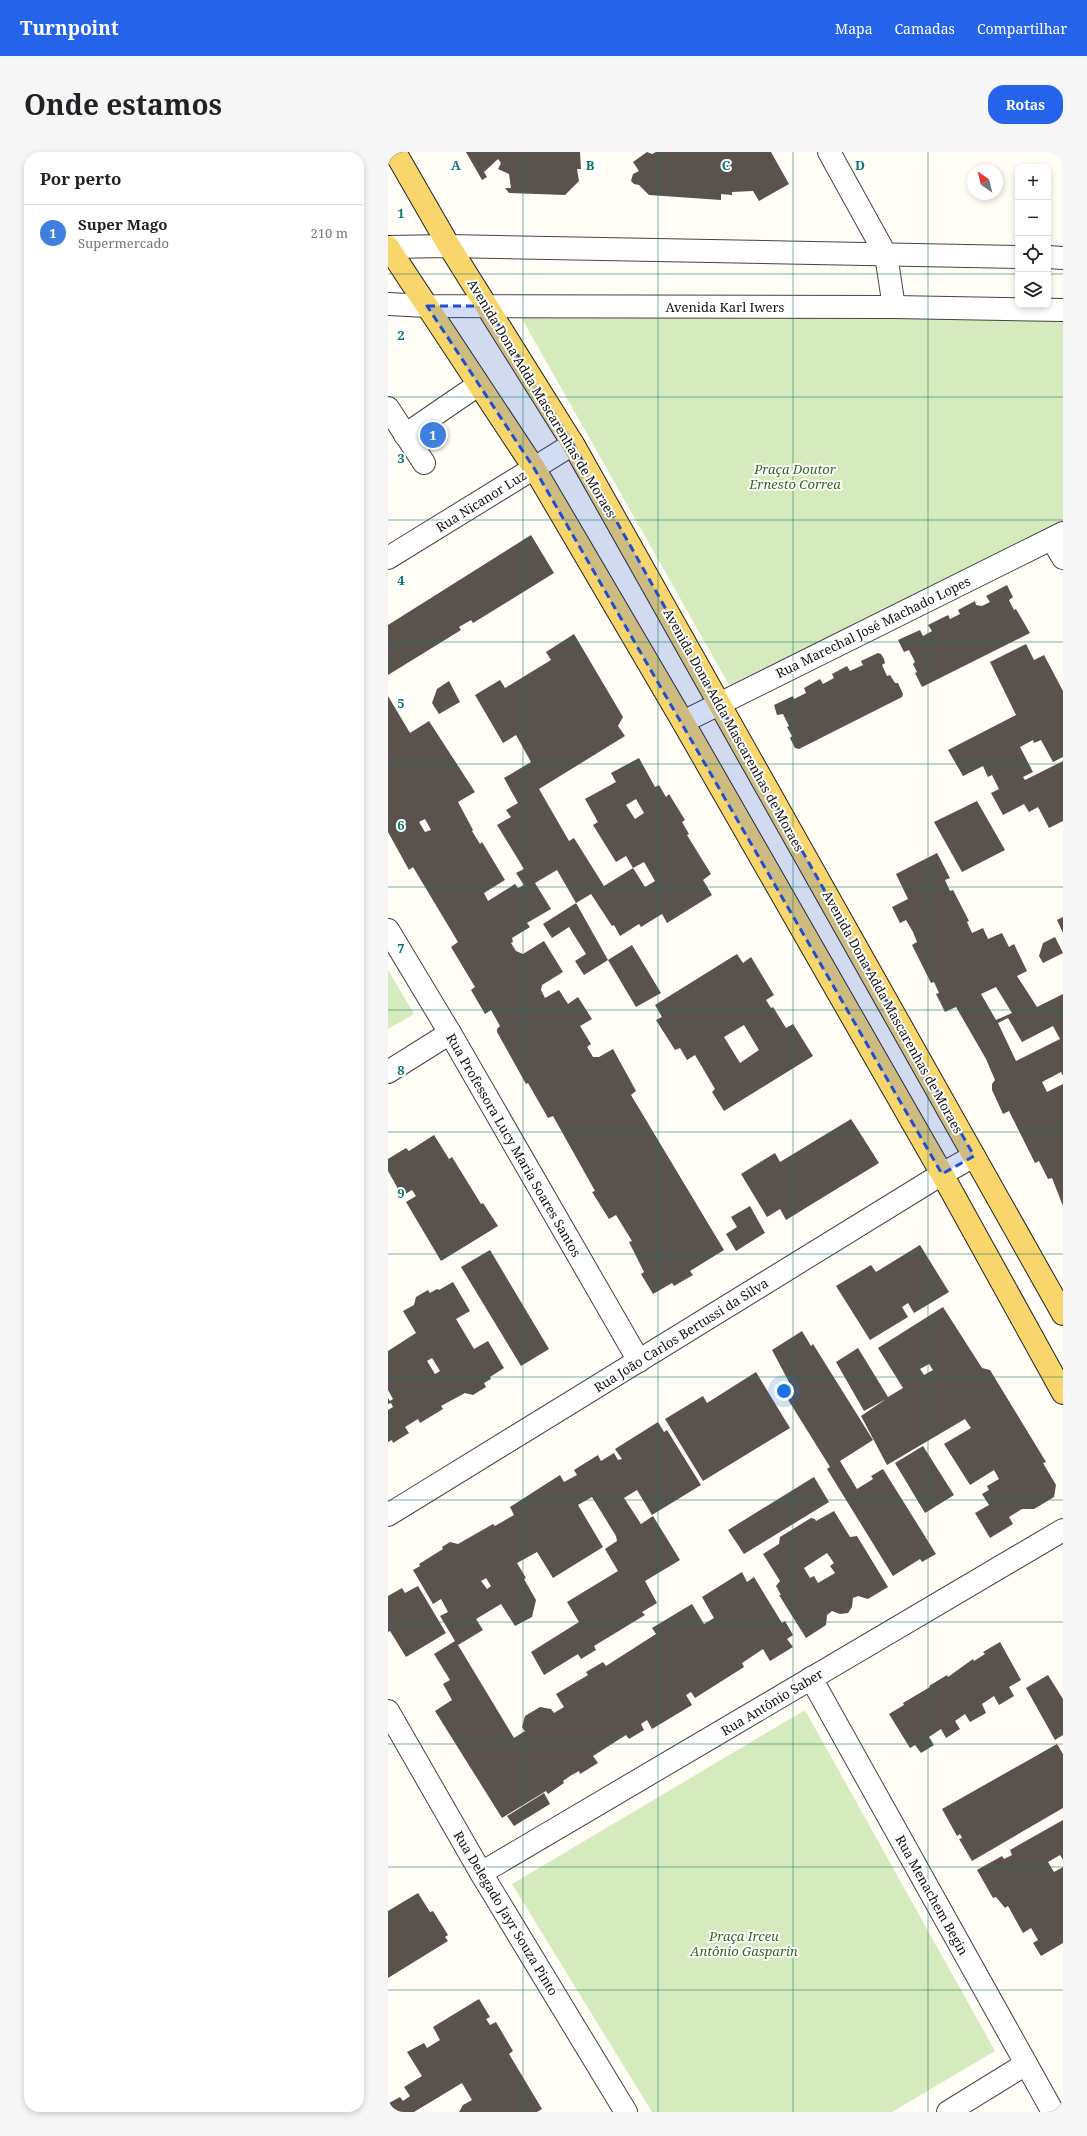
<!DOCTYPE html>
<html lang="pt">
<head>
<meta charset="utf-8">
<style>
  body { margin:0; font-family:"Noto Serif",serif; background:#f6f6f6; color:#202124 }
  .controls { position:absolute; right:12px; top:12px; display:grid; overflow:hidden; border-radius:8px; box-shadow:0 2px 6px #0003 }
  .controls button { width:36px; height:36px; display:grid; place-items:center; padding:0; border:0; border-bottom:1px solid #e0e0e0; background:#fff; color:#202124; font:20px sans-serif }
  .compass { position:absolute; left:579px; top:12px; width:36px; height:36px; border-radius:50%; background:#fff; box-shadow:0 2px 6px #0003; rotate:325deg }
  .you { position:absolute; left:396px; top:1239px; width:14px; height:14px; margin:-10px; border:3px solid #fff; border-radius:50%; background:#1a73e8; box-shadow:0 0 0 6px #1a73e833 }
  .badge { display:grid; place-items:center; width:26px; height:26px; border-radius:50%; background:#2563eb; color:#fff; font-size:13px; font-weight:700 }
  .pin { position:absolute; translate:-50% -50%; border:2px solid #fff; box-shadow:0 1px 4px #0006 }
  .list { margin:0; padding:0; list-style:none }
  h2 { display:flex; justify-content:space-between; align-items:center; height:52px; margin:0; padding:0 16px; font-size:17px }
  h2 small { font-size:13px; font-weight:400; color:#757577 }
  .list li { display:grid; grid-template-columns:26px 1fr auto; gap:12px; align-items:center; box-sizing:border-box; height:56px; padding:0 16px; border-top:1px solid #e0e0e0 }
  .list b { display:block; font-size:15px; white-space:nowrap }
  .list p { margin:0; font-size:13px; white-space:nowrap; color:#757577 }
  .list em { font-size:13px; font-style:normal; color:#757577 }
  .icon { flex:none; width:22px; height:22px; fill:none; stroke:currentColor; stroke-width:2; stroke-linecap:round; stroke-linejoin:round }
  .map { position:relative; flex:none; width:675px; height:1960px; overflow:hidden; border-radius:16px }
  header { display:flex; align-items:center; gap:24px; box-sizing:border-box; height:56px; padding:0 20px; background:#2563eb; color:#fff }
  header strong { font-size:19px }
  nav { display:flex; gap:22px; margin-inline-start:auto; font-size:14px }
  .intro { display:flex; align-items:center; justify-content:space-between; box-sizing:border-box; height:96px; padding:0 24px }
  h1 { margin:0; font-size:28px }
  .button { padding:10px 18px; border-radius:16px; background:#2563eb; color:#fff; font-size:14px; font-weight:700 }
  main { display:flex; gap:24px; padding:0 24px }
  aside { flex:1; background:#fff; border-radius:16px; box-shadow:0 2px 6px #0003 }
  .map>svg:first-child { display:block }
  .green { fill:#d5ebbd }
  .building { fill:#5a524d; fill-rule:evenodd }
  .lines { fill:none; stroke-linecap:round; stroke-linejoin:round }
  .minor-casing { stroke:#444; stroke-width:24 }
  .major-casing { stroke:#222; stroke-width:24 }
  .minor { stroke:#fff; stroke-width:22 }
  .major { stroke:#f9d66b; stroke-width:22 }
  .marked { fill:#1d4ed8; fill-opacity:0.2; stroke:#1d4ed8; stroke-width:3; stroke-dasharray:8 5; stroke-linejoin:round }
  .grid { fill:none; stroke:#0f766e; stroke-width:1; stroke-opacity:0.55 }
  .labels { text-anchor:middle; stroke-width:4; stroke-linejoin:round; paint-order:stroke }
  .street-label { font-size:13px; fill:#111; stroke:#fff }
  .park-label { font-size:13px; font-style:italic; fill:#2f6b1f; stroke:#fff }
  .grid-label { font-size:13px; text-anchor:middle; font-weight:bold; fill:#0f766e; stroke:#fff; stroke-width:4; stroke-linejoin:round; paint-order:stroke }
</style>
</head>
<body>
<header>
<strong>Turnpoint</strong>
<nav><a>Mapa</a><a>Camadas</a><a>Compartilhar</a></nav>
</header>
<div class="intro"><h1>Onde estamos</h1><a class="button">Rotas</a></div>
<main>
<aside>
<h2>Por perto<small></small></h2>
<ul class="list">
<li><span class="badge" style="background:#3f7fe0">1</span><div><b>Super Mago</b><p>Supermercado</p></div><em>210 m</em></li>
</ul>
</aside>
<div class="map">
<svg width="675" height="1960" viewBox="0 0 675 1960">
  <rect width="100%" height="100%" fill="#fffdf5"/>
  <!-- green -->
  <g class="green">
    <path d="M133,165l542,1v205l-334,162z"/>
    <path d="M0,818l26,44 -26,15z"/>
    <path d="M417,1558l190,341 -103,61h-240l-140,-228z"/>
  </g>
  <!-- building -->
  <g class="building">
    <path d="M78,0h114l1,17h-4l2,12 -14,14 -56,-2 -4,-5h6l-2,-14 -11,-5 3,-6 -3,-4 -14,13 3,5 -5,3z"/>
    <path d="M259,0l5,2 4,-2h115l18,32 -30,17 -6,-10 -21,1v3l-11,-1v6l-72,-5 -10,-10 -5,-1 -3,-3 2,-7 6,-3 -6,-9z"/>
    <path d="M143,383l23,38 -81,50 -2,-3 -12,7 2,3 -73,45v-50z"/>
    <path d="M619,433l6,12 -4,3 5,10 2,-1 14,24 -108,54 -7,-14 2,-1 -4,-8 2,-2 -6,-12 -5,2 -6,-12 22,-10 3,6 9,-5 -4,-6 20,-10 2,4 10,-5 -2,-4 17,-9 1,4 6,1 8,-4 -4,-6z"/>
    <path d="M186,482l49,83 -5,9 7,10 -86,53 30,52 5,-3 30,48 29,-18 12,19 10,-6 -11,-19 -11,6 -7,-12 -10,6 -23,-37 5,-3 -13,-23 31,-17 -5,-9 28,-15 16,29 4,-2 7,12 3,-3 16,26 -3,2 7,12 -2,1 24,39 -8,6 9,15 -45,28 -5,-9 -21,13 -2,-3 -19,12 -6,-11 -2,1 -21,-32 -15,9 -19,-33 -22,13 16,26 -24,14 3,4 -18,11 1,4 -2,1 5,8 7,3 21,-13 19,31 -21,13 -1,5 4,8 14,-8 9,14 10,-7 14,22 -12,7 11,18 -4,3 6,10h6l14,-8 23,42 -5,4 93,155 -34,21 3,4 -19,11 -2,-3 -19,11 -12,-20 3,-2 -15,-30 3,-1 -16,-26 -7,4 -17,-27 3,-1 -42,-75 -5,2 -20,-35 -2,1 -29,-52v-3l3,-3 -9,-16 -6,4 -14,-24 4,-3 -24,-40 7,-5 -45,-75 -4,3 -21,-38v-136l22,37 19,-12 46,71 -17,10 15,28 -1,1 8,13 2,-2 23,38 -21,13 4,8 27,-17 3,4 6,-3 -8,-12 8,-4 -27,-44 14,-8 -5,-7 12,-7 -14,-25 27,-16 -15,-27 -13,8 -28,-48 25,-15 5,8 46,-28 -5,-8zM248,647l8,14 -9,6 -9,-14zM37,667l6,11 -6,2 -6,-10z"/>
    <path d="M638,492l8,16 10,-5 19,36v66l-10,5 -12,-22 -7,3 -1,-3 -13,7 13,25 -10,5 2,3 38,-19v60l-14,7 -11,-21 -9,5 -5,-8 -21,11 -12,-22 8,-4 -7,-14 -4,2 -5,-11 -20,10 -15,-26 68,-35 -26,-53z"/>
    <path d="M490,501l3,1 3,5 1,4 -3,2 5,11 3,-1 5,8h3l5,11 -1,3 -103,52 -4,-1 -5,-10 2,-2 -5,-9 2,-1 -6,-12 -6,1 -3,-10 19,-9 1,3 12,-6 -2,-5 16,-9 3,5 11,-6 -2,-4 15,-8 3,5 13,-6 -2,-4z"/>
    <path d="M61,529l11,21 -21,12 -7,-11 5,-14z"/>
    <path d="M589,649l28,49 -43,22 -28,-50z"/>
    <path d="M549,701l13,25 -5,2 5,11 3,-1 16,31 -2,1 5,11 11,-5 5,11 14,-6 7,14 5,-3 13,27 -10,5 20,31 26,-13v82l-2,-4 -19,10 5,10 16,-8v122l-11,-28 -4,1 -9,-18 -4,2 -26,-52 -6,3 -11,-24v-6l3,-4 -9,-21 -30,-52 -11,5 -9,-18 3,-1 -5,-11 -3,1 -19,-38 5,-3 -4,-10 -7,-12 -6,3 -8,-16 16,-8 -12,-25zM608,835l16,26 -16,7 -15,-26zM620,866l14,24 31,-16 7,13 -44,22 -18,-38z"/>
    <path d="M188,751l32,57 -24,15 -9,-14 11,-7 -17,-27 -17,11 -9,-14z"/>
    <path d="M675,765v16l-6,-13z"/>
    <path d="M667,785l8,16 -20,10 -4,-7 4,-13z"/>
    <path d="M244,793l29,48 -25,14 -28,-47z"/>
    <path d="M349,802l6,9 8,-6 23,38 -8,5 5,8 2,-1 13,21 7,-4 20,32 -89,55 -12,-19 3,-3 -20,-34 -8,5 -7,-12 -5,2 -19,-30 6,-3 -7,-12zM356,873l15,25 -19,13 -16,-26z"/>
    <path d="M463,967l28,44 -93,57 -6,-11 -13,8 -26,-43 34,-21 5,9z"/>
    <path d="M46,983l15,24 3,-2 29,47 2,-1 15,23 -57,35 -35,-59 10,-6 -4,-6 -10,6 -14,-25v-12l18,-11 3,3z"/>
    <path d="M362,1054l15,27 -29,18 -10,-17 11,-7 -6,-10z"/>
    <path d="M532,1093l29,47 -35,21 -6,-10 -6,4 6,10 -38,23 -34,-54 35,-21 5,7z"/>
    <path d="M102,1098l59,99 -28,17 -60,-99z"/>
    <path d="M65,1130l17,29 -14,8 18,30 14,-8 16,27 -14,9 1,2 -7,4 2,4 -13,8 -8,-2 -24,13 2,3 -23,14 -2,-4 -13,8 4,6 -16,10 -1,-3 -4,2v-32l5,-3 -2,-4 -3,1v-6l2,3 3,-2 -5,-9v-39l28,-18 -13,-22 11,-6 2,-8 12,-7 2,3 7,-4 2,1zM44,1206l8,13 -5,3 -8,-13z"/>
    <path d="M555,1155l39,61 8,2 56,92 -3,1 13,22 -2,12 -20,12h-12l-13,8 4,7 -23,14 -15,-25 14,-8 -7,-11 7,-4 -2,-4 12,-7 -5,-9 -24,15 -26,-41 27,-16 -6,-9 -78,46 -26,-49 25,-17 -22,12 -28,-49 22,-14 30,49 15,-9 -25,-40zM541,1212l4,6 -9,5 -4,-6z"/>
    <path d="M414,1179l9,15 2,-2 60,96 -33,21 17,28 16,-10 -2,-3 12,-7 53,85 -14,8 -2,-3 -27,17 -66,-107 3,-2 -48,-77 8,-6 -18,-34z"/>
    <path d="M368,1220l34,56 -87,53 -38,-62 38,-23 4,7z"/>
    <path d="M270,1270l6,10 3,-2 34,55 -49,30 -15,-25 -13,8 17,26 12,-8 27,44 -35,21 12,22 -15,9 3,3 -51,31 2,4 -15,9 -3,-5 -34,21 -13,-23 48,-30 -12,-20 51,-31 -13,-22 12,-8 -1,-5 -24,-39 -14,8 25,42 -50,31 -16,-26 -20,11 9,15 -2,1 12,21 -4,17 -17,9 -14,-22 -25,15 7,11 -25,15 56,93 11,-7 -3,-4 3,-11 15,-9 11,2 3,4 10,-6 -8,-13 32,-19 -2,-3 17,-10 3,4 50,-32 -4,-6 40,-24 12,20 10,-6 -12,-21 40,-25 5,10 7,-5 28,46 3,-2 8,14 -6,4 6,8 -23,14 -7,-12 -21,14 2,4 -49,31 -4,-6 -5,3 6,10 -40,24 -5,-9 -6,4 3,6 -15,9 -3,-4 -33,21 5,7 -18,11 -1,-3 -9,5 -7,5 1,2 -16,11 -2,-3 -44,27 -67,-107 17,-11 -9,-16 7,-4 -16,-26 21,-13 -15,-25 8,-4 -7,-13 -8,5 -20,-34 7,-4 -1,-2 24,-15 -1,-2 8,-5 8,2 35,-20 2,2 19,-11 -4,-8 50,-32 4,7 13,-7 -3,-5 24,-15 3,6 13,-8 4,7 4,-1 -7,-10zM98,1426l5,8 -4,3 -6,-8z"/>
    <path d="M535,1294l31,49 -29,18 -30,-50z"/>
    <path d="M426,1325l15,25 -85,52 -16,-24z"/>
    <path d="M446,1359l16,26 7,-1 31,51 -20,12 -10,-3 -5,2 -1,9 -4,6 -8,1 -8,-3 -5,4 -1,10 -20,13 -27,-43h2l-5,-9 4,-5 -17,-27 16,-10 1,-7 31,-19 4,1 1,2zM439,1401l7,10 -4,3 5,7 -17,10 -4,-7 -4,2 -6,-10z"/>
    <path d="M30,1434l28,47 -40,24 -16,-26 -2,1v-36l14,-8 3,5z"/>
    <path d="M612,1490l21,38 -12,7 5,9 -15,9 -5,-9 -12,8 4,9 -16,9 -5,-8 -10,7 5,8 -14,9 -5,-9 -12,8 5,8 -13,8 -6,-8 -5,3 -21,-34 15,-9 -1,-2 27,-16 -1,-1 18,-11 1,2 25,-18 1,2 11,-7 -2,-2z"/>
    <path d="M660,1523l15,24v36l-8,5 -29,-52z"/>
    <path d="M669,1592l6,10v54l-91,53 -13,-22 3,-1 -2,-4 -3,2 -15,-27z"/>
    <path d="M156,1641l6,11 -36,22 -7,-10z"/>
    <path d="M675,1668v40l-3,-5 -12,7 6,10 9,-5v76l-22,13 -8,-13 5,-3 -7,-12 -8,5 -15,-27 -3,2 -9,-11 -3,1 -16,-28 25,-14 2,3 8,-4 -2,-5z"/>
    <path d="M30,1741l12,19 3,-1 15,24 -3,2 3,4 -60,37v-67z"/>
    <path d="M91,1847l11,18 -4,2 4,6 6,-3 17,29 -4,3 33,55 -5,3h-78l4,-7 9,-5 -10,-17 -48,29h-19l-6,-9 11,-6 3,4 7,-5 -6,-9 18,-11 -15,-24 17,-9 3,5 13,-8 -7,-13z"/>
  </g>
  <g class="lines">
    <defs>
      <g id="minor">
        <path d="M441,0l57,103 8,52"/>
        <path d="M0,95l61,-1 569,11"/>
        <path d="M660,105l15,1"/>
        <path d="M0,152l39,2 467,1 169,3"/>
        <path d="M0,256l36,55"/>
        <path d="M17,283l73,-50"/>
        <path d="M664,387l11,19"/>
        <path d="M0,406l185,-114"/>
        <path d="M295,570l380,-189"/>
        <path d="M0,778l62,103 189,328"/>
        <path d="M0,920l62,-39"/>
        <path d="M0,1363l554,-341 32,-18"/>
        <path d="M423,1526l242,434"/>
        <path d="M0,1559l93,162 145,239"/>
        <path d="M93,1721l582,-343"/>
        <path d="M560,1960l78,-48"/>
      </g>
      <g id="major">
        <path d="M7,0l54,94 124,198 490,870"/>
        <path d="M0,95l146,221 149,254 259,452 121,219"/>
      </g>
    </defs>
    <!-- minor casing -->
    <use href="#minor" class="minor-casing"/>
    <!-- major casing -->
    <use href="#major" class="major-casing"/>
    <!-- minor -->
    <use href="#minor" class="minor"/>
    <!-- major -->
    <use href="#major" class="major"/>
  </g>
  <!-- marked area -->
  <path class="marked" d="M39,154h60l86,138 401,712 -32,18 -408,-706z"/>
  <!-- grid -->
  <path class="grid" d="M135,0v1960M270,0v1960M405,0v1960M540,0v1960M0,122h630M660,122h15M0,245h675M0,368h675M0,490h675M0,612h675M0,735h675M0,858h675M0,980h675M0,1102h675M0,1225h675M0,1348h675M0,1470h675M0,1592h675M0,1715h675M0,1838h675"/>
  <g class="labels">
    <!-- street labels -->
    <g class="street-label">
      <text x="337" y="160">Avenida Karl Iwers</text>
      <text transform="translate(154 246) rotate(59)" y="5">Avenida Dona Adda Mascarenhas de Moraes</text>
      <text transform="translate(93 349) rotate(-32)" y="5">Rua Nicanor Luz</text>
      <text transform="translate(485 475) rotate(-26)" y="5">Rua Marechal José Machado Lopes</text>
      <text transform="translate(346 578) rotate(61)" y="5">Avenida Dona Adda Mascarenhas de Moraes</text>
      <text transform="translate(505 860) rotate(61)" y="5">Avenida Dona Adda Mascarenhas de Moraes</text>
      <text transform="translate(126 993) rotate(60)" y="5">Rua Professora Lucy Maria Soares Santos</text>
      <text transform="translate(293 1183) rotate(-32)" y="5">Rua João Carlos Bertussi da Silva</text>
      <text transform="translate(384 1550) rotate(-31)" y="5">Rua Antônio Saber</text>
      <text transform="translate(544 1743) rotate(61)" y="5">Rua Menachem Begin</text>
      <text transform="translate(118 1761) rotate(59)" y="5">Rua Delegado Jayr Souza Pinto</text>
    </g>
    <!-- park labels -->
    <g class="park-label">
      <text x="407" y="322">Praça Doutor<tspan x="407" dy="15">Ernesto Correa</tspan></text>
      <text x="356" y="1789">Praça Irceu<tspan x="356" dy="15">Antônio Gasparin</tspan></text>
    </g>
  </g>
  <g class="grid-label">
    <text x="68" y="18">A</text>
    <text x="202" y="18">B</text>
    <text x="338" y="18">C</text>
    <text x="472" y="18">D</text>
    <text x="13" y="66">1</text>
    <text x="13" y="188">2</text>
    <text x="13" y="311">3</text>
    <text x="13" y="433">4</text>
    <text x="13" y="556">5</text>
    <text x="13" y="678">6</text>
    <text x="13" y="801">7</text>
    <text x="13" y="923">8</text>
    <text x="13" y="1046">9</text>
  </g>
</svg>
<div class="controls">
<button>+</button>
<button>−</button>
<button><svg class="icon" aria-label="locate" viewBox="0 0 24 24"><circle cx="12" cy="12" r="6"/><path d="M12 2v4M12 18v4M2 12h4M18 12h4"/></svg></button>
<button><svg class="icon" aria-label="layers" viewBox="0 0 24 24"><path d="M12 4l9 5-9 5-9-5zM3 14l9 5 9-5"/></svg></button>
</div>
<svg class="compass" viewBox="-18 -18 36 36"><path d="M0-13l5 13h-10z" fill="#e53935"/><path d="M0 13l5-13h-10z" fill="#757577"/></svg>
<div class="you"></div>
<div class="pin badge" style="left:45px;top:283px;background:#3f7fe0">1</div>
</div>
</main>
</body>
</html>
